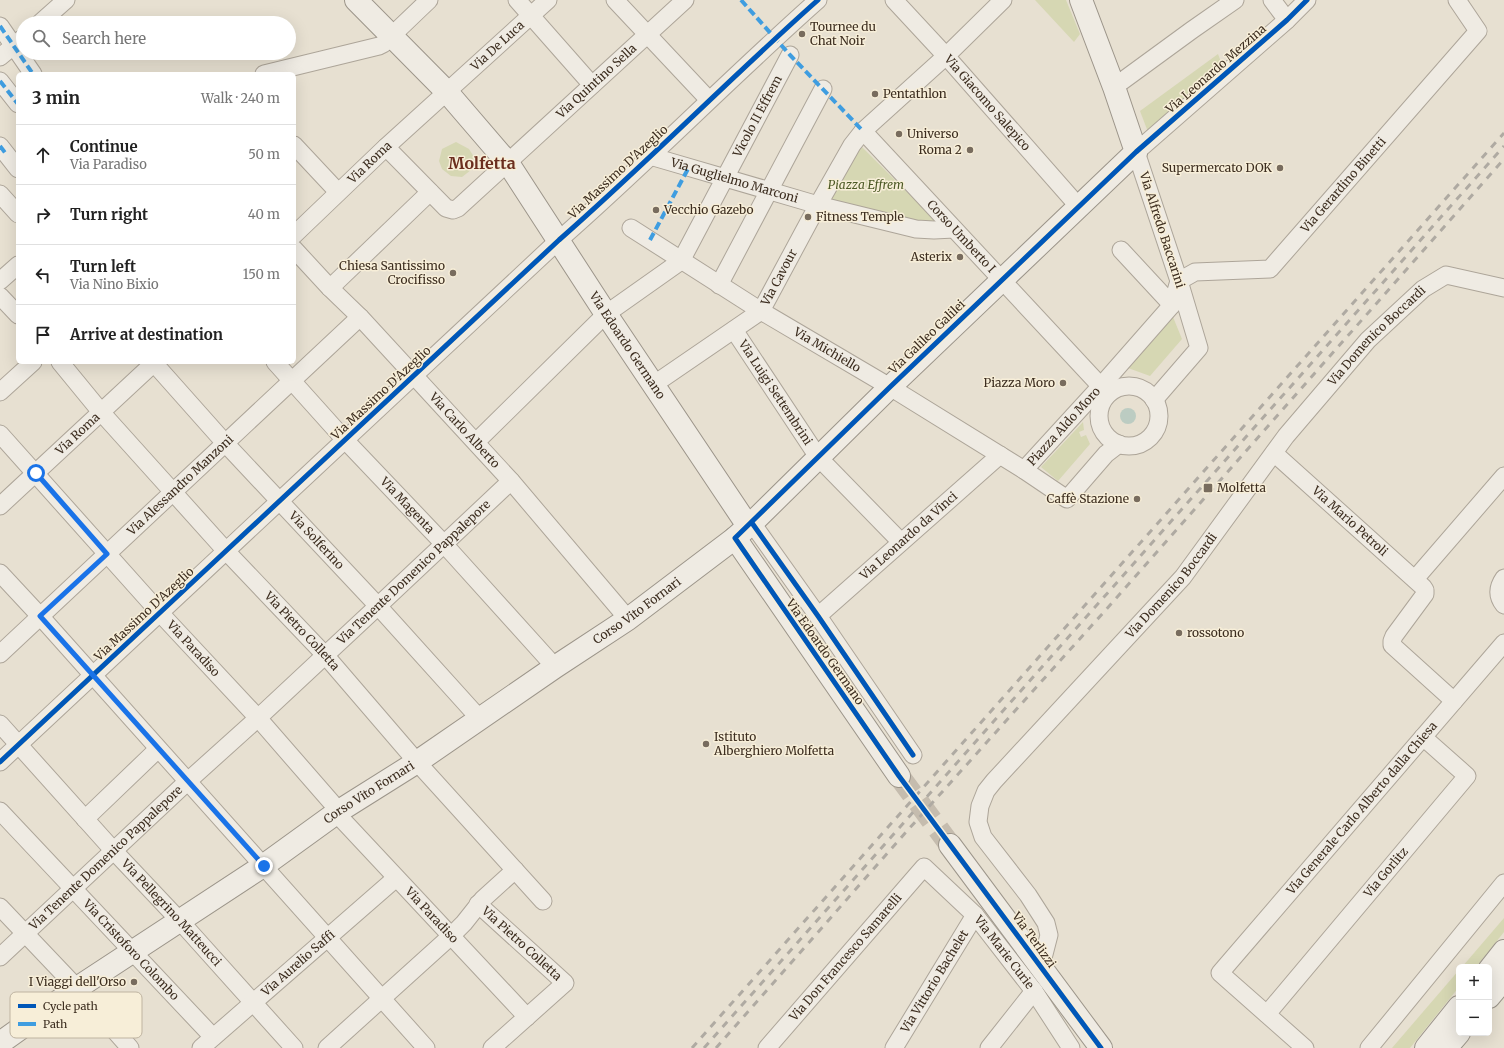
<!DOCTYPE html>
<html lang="en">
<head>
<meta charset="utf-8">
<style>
  body { margin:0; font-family:Merriweather,serif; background:#f2f2f2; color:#222 }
  .controls { position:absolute; right:12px; bottom:12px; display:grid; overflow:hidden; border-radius:6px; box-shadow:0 4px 16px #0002 }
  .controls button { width:36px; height:36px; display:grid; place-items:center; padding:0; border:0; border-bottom:1px solid #e0e0e0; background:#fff; color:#222; font:20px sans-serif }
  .stop { position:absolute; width:12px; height:12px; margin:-9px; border:3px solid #1a73e8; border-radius:50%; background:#fff }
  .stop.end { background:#1a73e8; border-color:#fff; box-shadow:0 1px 4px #0008 }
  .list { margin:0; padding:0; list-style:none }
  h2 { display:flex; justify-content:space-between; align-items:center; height:52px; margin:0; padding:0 16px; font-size:17px }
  h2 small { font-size:13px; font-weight:400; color:#767676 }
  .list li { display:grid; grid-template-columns:26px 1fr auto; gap:12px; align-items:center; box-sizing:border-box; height:60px; padding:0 16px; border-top:1px solid #e0e0e0 }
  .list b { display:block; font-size:15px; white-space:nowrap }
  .list p { margin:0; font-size:13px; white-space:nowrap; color:#767676 }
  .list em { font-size:13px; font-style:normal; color:#767676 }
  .icon { flex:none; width:22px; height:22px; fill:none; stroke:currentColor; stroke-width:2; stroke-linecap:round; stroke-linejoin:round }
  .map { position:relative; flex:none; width:1504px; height:1048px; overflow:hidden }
  .search { position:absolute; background:#fff; box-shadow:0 4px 16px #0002; left:16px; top:16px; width:280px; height:44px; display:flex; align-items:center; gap:10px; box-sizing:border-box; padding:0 14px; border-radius:22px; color:#767676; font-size:15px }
  .panel { position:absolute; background:#fff; box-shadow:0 4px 16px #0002; left:16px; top:72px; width:280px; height:292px; border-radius:6px }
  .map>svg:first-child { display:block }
  .green { fill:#d6d7b3 }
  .water { fill:#bcccc2 }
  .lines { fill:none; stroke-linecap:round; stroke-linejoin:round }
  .secondary-tunnel { stroke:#c5bcae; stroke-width:22; stroke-dasharray:22 11; stroke-linecap:butt }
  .street-casing { stroke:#ada599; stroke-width:19 }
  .secondary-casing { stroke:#9c958a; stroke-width:24 }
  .street { stroke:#efebe3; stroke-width:17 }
  .secondary { stroke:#efebe3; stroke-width:22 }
  .rail { stroke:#afaaa2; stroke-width:3; stroke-dasharray:7 7; stroke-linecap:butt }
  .quiet { stroke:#3f9de0; stroke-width:4; stroke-dasharray:8 4; stroke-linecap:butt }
  .cycleway-casing { stroke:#f7eed8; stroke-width:8 }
  .cycleway { stroke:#0057b8; stroke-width:5 }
  .route { stroke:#1a73e8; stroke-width:5 }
  .poi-dot { fill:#786c5e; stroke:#f7eed8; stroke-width:1.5 }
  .labels { text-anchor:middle; stroke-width:3; stroke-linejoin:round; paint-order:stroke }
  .poi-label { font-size:12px; fill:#3d2e20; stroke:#f7eed8; text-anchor:start }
  .street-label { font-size:12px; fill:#3d2e20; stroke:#f7eed8 }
  .park-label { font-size:12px; font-style:italic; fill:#4d5a26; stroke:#f7eed8 }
  .district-label { font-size:16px; font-weight:bold; fill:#6b2e1e; stroke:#f7eed8 }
  .key { fill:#f7eed8; stroke:#bfb4a1; stroke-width:1 }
  .key-label { font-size:11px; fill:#3d2e20 }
</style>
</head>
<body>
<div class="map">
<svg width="1504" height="1048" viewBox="0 0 1504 1048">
  <rect width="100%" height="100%" fill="#e7e0d1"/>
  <!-- green -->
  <g class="green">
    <path d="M1035,0h31l14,34 -6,8z"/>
    <path d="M1218,54l3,8 -73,70 -8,-21z"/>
    <path d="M456,142l13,7 5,8 -3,13 -9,7 -11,-1 -9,-7 -3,-8 3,-12z"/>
    <path d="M860,145l75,75 -6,5 -105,-24z"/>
    <path d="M1173,317l9,22 -32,37 -22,-8z"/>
    <path d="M1083,422l1,8 -5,2 2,5 5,-2 4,9 -32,37 -17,-14z"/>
    <path d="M1504,918v14l-28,35h-14z"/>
    <path d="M1459,970v17l-49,61h-18z"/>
  </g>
  <!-- water -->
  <circle class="water" cx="1128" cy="416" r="8"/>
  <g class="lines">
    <!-- secondary-tunnel -->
    <path class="secondary-tunnel" d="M899,776l51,69"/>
    <defs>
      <g id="street">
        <path d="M517,0l75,85"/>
        <path d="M615,0l94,100"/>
        <path id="s1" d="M894,0l52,56 133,151"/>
        <path d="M1272,0l15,20"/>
        <path d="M40,23l26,-23"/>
        <path d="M0,26l33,48"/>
        <path d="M0,57l23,-19"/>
        <path d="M264,74l115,-28 4,-2 46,-44"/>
        <path d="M0,81l18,23"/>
        <path d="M1114,87l78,-57 43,-30"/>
        <path id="s2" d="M863,131l245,263"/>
        <path d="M294,145l44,47"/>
        <path d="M0,146l18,23"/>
        <path id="s3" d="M386,147l60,61 7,2 5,-2 227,-208"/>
        <path id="s4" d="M650,156l168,49 98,24 18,1 20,-1"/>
        <path d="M0,194l18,20"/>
        <path id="s5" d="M631,228l130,83 129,76 134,83 43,29 39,-45 13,-10"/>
        <path id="s6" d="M294,235l92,-88 162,-147"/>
        <path id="s7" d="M294,249l36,39 30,29 151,164 117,138"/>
        <path d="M1121,250l51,55"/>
        <path d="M0,281l18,-16"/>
        <path id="s8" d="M1179,281l16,-9 75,-3 208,-238 -21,-31"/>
        <path d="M719,285l104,-196"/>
        <path d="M330,288l100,-96"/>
        <path d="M0,296l18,19"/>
        <path id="s9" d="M734,330l84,127 83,85"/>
        <path id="s10" d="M60,362l41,50 72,80 53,59 99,104 92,107 126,139"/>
        <path id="s11" d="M153,362l72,81 153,163 101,112"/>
        <path id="s12" d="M275,362l70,78 99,104 111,123"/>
        <path id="s13" d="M653,385l108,-74 57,-106 34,-60 11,-14 83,-75 57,-56"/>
        <circle cx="1129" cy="416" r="30"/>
        <path d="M0,392l33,-30"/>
        <path d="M1154,400l45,-52 -20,-67 -43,-129 151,-132 20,-20"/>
        <path id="s14" d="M0,434l160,179 98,105 81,93"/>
        <path id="s15" d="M476,442l130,-128 75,-53 109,-206"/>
        <path id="s16" d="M1274,453l149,134 2,3v4l-31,42 -2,5v4l62,56"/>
        <path id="s17" d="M1024,470l76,-83 72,-82 7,-24"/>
        <path id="s18" d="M0,506l155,-144"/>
        <path d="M752,523l66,93 95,139"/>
        <path d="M0,573l40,43 386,432"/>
        <path d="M1504,578c-7,10 -7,18 0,27"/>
        <path d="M1415,579l89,-103"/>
        <path id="s19" d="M818,616l182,-161"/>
        <path id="s20" d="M0,654l360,-337"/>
        <path id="s21" d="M0,724l113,126 67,71 114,127"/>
        <path d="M0,762l559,-522c88,-77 171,-162 259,-240"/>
        <path id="s22" d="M0,811l213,226"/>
        <path id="s23" d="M336,813l191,204"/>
        <path d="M85,819l73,-70"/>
        <path id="s24" d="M478,904l87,79 -73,65"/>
        <path d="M0,907l77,81 53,60"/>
        <path id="s25" d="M0,957l188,-176 70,-63 120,-112 133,-125"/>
        <path id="s26" d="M1041,966l8,-31 -3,-12 -18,-28 -45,-58 -5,-15 2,-16 6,-15 8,-10 189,-204 103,-141 82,-96 55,-51 23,-14 58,13"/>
        <path id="s27" d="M1267,1014l200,-238 -44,-39"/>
        <path id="s28" d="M201,1048l195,-170"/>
        <path d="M327,1048l124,-112 13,-13 19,-24 32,-29"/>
        <path id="s29" d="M767,1048l157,-181 51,48 59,76 37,57"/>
        <path id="s30" d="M894,1048l81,-133"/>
        <path d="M989,1048l45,-57"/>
        <path id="s31" d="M1305,1048l-85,-75 284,-330"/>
        <path d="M1369,1048l135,-165"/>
      </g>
      <g id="secondary">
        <path id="s32" d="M356,0l91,92 61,71 98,151 142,212"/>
        <path d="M735,538l164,238"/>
        <path d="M950,845l151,203"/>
        <path d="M1489,970l15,-19"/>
        <path d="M1489,997l15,-18"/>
        <path id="s33" d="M0,1043l77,-55 186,-122 76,-55 78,-49 138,-95 73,-48 107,-81 17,-15 138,-136 246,-235 -22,-65 -33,-87"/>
        <path d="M1426,1048l33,-41"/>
        <path d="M1446,1048l13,-15"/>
      </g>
    </defs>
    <!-- street casing -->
    <use href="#street" class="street-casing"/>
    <!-- secondary casing -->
    <use href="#secondary" class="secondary-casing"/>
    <!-- street -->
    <use href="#street" class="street"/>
    <!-- secondary -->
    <use href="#secondary" class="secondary"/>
    <!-- rail -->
    <g class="rail">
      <path d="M692,1048l812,-915"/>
      <path d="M704,1048l800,-902"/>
      <path d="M716,1048l191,-217 196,-218 401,-454"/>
    </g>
    <!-- quiet -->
    <g class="quiet">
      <path d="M741,0l49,55 73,76"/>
      <path d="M0,26l33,48"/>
      <path d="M0,81l18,23"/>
      <path d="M0,146l6,8"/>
      <path d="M650,240l39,-73"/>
    </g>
    <defs>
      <g id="cycleway">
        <path d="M752,523l66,93 95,139"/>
        <path d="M0,762l559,-522c88,-77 171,-162 259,-240"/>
        <path d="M1101,1048l-202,-272 -164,-238 155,-151 246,-235 151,-132 20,-20"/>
      </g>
    </defs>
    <!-- cycleway casing -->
    <use href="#cycleway" class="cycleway-casing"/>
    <!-- cycleway -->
    <use href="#cycleway" class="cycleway"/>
  </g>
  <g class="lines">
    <!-- route -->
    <path class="route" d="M36,473l71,81 -67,62 224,250"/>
  </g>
  <!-- markers -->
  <g class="poi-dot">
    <circle cx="802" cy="34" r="4"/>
    <circle cx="875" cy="94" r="4"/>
    <circle cx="899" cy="134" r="4"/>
    <circle cx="970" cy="150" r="4"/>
    <circle cx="1280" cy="168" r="4"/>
    <circle cx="656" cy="210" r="4"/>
    <circle cx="808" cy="217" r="4"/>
    <circle cx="960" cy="257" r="4"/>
    <circle cx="453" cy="273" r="4"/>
    <circle cx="1063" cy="383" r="4"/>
    <rect x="1203" y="483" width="10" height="10" rx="2"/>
    <circle cx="1137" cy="499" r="4"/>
    <circle cx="1179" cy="633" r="4"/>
    <circle cx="706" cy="744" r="4"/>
    <circle cx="134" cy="982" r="4"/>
  </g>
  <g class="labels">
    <!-- poi labels -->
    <g class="poi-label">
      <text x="810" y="31">Tournee du<tspan x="810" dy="14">Chat Noir</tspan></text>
      <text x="883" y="98">Pentathlon</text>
      <text x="907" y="138">Universo</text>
      <text x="962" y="154" text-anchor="end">Roma 2</text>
      <text x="1272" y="172" text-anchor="end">Supermercato DOK</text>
      <text x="664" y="214">Vecchio Gazebo</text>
      <text x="816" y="221">Fitness Temple</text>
      <text x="952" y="261" text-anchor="end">Asterix</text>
      <text x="445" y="270" text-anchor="end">Chiesa Santissimo<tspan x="445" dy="14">Crocifisso</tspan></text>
      <text x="1055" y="387" text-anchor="end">Piazza Moro</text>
      <text x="1217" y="492">Molfetta</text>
      <text x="1129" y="503" text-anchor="end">Caffè Stazione</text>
      <text x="1187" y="637">rossotono</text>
      <text x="714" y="741">Istituto<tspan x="714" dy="14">Alberghiero Molfetta</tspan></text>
      <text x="126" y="986" text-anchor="end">I Viaggi dell'Orso</text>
    </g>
    <!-- street labels -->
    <g class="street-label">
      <text dy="4" stroke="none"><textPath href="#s6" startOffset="278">Via De Luca</textPath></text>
      <text transform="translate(1216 69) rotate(-41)" y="4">Via Leonardo Mezzina</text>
      <text dy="4" stroke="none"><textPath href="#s3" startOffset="286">Via Quintino Sella</textPath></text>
      <text dy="4" stroke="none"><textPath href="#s1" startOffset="139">Via Giacomo Salepico</textPath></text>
      <text dy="4" stroke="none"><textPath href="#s15" startOffset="438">Vicolo II Effrem</textPath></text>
      <text dy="4" stroke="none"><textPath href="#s6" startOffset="105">Via Roma</textPath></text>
      <text transform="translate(618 172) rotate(-43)" y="4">Via Massimo D'Azeglio</text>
      <text dy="4" stroke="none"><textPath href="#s4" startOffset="88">Via Guglielmo Marconi</textPath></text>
      <text dy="4" stroke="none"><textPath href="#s8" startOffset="205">Via Gerardino Binetti</textPath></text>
      <text transform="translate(1162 230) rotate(72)" y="4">Via Alfredo Baccarini</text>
      <text dy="4" stroke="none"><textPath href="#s2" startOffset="144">Corso Umberto I</textPath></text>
      <text dy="4" stroke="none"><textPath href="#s13" startOffset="169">Via Cavour</textPath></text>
      <text transform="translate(927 337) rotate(-44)" y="4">Via Galileo Galilei</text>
      <text dy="4" stroke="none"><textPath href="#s26" startOffset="800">Via Domenico Boccardi</textPath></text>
      <text dy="4" stroke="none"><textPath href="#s32" startOffset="441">Via Edoardo Germano</textPath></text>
      <text dy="4" stroke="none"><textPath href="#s5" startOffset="231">Via Michiello</textPath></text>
      <text transform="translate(381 393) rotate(-43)" y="4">Via Massimo D'Azeglio</text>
      <text dy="4" stroke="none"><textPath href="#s9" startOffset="75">Via Luigi Settembrini</textPath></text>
      <text dy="4" stroke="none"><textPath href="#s17" startOffset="59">Piazza Aldo Moro</textPath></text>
      <text dy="4" stroke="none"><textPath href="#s7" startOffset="249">Via Carlo Alberto</textPath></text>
      <text dy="4" stroke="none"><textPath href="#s18" startOffset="106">Via Roma</textPath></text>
      <text dy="4" stroke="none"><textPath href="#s20" startOffset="247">Via Alessandro Manzoni</textPath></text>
      <text dy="4" stroke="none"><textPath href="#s12" startOffset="195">Via Magenta</textPath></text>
      <text dy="4" stroke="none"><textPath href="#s16" startOffset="102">Via Mario Petroli</textPath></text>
      <text dy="4" stroke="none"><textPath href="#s19" startOffset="121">Via Leonardo da Vinci</textPath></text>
      <text dy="4" stroke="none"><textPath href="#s11" startOffset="242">Via Solferino</textPath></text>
      <text dy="4" stroke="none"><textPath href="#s25" startOffset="565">Via Tenente Domenico Pappalepore</textPath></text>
      <text dy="4" stroke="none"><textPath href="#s26" startOffset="476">Via Domenico Boccardi</textPath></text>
      <text dy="4" stroke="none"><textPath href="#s33" startOffset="770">Corso Vito Fornari</textPath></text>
      <text transform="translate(144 614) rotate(-43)" y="4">Via Massimo D'Azeglio</text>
      <text dy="4" stroke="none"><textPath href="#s10" startOffset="362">Via Pietro Colletta</textPath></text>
      <text dy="4" stroke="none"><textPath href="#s14" startOffset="289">Via Paradiso</textPath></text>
      <text transform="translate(825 652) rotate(55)" y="4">Via Edoardo Germano</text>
      <text dy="4" stroke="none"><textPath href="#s33" startOffset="446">Corso Vito Fornari</textPath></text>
      <text dy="4" stroke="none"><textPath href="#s31" startOffset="331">Via Generale Carlo Alberto dalla Chiesa</textPath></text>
      <text dy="4" stroke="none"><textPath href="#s25" startOffset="145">Via Tenente Domenico Pappalepore</textPath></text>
      <text dy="4" stroke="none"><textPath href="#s27" startOffset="185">Via Gorlitz</textPath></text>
      <text dy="4" stroke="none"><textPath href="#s21" startOffset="255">Via Pellegrino Matteucci</textPath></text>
      <text dy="4" stroke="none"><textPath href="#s23" startOffset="140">Via Paradiso</textPath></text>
      <text transform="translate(1034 940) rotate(54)" y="4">Via Terlizzi</text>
      <text dy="4" stroke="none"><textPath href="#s24" startOffset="59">Via Pietro Colletta</textPath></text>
      <text dy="4" stroke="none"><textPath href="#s22" startOffset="191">Via Cristoforo Colombo</textPath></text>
      <text dy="4" stroke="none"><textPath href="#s29" startOffset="357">Via Marie Curie</textPath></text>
      <text dy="4" stroke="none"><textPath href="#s29" startOffset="120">Via Don Francesco Samarelli</textPath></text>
      <text dy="4" stroke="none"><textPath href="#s28" startOffset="129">Via Aurelio Saffi</textPath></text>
      <text dy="4" stroke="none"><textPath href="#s30" startOffset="78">Via Vittorio Bachelet</textPath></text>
    </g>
    <!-- park labels -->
    <g class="park-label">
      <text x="866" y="189">Piazza Effrem</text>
    </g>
    <!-- district labels -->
    <g class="district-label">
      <text x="482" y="169">Molfetta</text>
    </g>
  </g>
  <!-- legend -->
  <rect x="10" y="992" width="132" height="46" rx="6" class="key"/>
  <rect x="18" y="1004" width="18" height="4" fill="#0057b8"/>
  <rect x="18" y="1022" width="18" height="4" fill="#3f9de0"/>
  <g class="key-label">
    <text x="43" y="1010">Cycle path</text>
    <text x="43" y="1028">Path</text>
  </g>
</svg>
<div class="controls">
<button>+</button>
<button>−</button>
</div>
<div class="stop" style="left:36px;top:473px"></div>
<div class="stop end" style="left:264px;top:866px"></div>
<div class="search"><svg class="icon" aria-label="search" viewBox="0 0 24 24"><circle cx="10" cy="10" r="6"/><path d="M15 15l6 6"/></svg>Search here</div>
<section class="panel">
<h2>3 min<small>Walk · 240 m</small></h2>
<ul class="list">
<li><svg class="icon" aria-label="ahead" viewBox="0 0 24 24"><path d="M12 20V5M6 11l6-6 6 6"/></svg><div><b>Continue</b><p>Via Paradiso</p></div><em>50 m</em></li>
<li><svg class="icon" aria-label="right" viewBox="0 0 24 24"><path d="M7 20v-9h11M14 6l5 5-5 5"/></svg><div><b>Turn right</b></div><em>40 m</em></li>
<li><svg class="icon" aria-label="left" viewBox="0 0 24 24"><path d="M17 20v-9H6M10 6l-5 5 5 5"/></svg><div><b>Turn left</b><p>Via Nino Bixio</p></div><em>150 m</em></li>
<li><svg class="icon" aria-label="arrive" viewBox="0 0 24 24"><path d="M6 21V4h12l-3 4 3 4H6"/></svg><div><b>Arrive at destination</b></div></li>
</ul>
</section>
</div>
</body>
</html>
